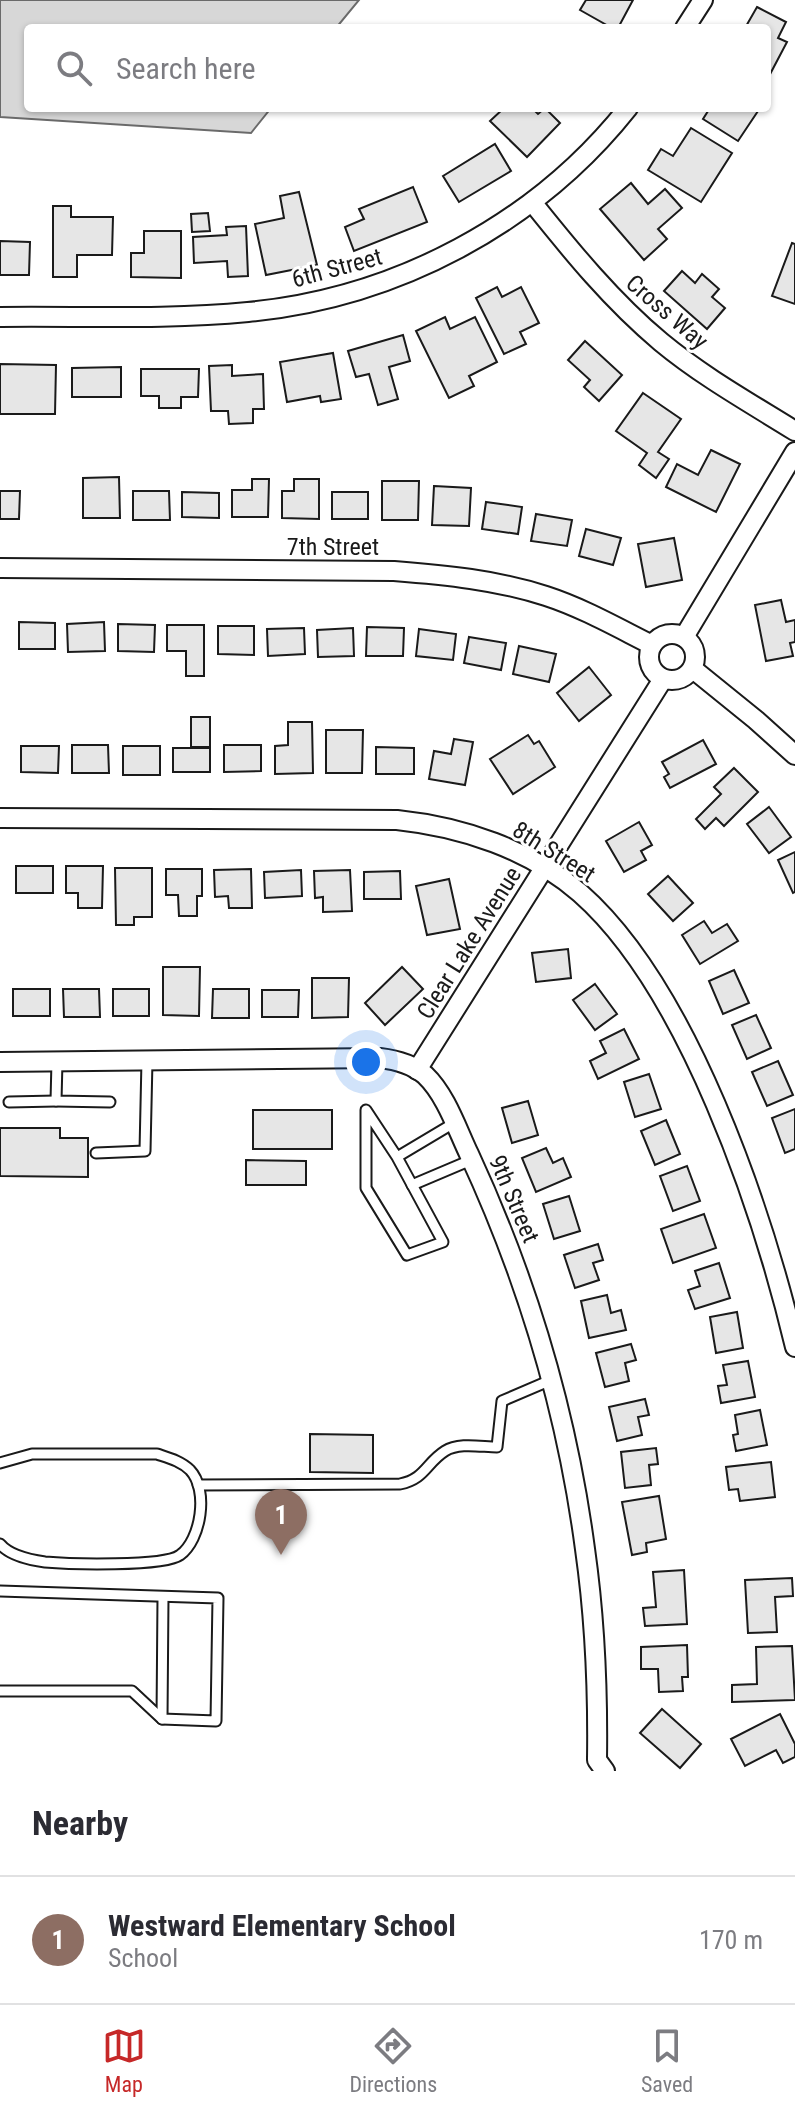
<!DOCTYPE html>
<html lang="en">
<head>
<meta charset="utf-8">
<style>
  body { margin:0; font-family:"Roboto Condensed",sans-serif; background:#f7f7f7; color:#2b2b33 }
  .you { position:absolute; left:366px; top:1062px; width:28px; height:28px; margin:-20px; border:6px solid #fff; border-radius:50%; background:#1a73e8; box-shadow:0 0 0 12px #1a73e833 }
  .badge { display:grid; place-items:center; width:52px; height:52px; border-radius:50%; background:#c62828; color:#fff; font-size:26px; font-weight:700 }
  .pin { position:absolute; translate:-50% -66px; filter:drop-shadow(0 2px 4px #0008) }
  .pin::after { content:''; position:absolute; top:42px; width:28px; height:24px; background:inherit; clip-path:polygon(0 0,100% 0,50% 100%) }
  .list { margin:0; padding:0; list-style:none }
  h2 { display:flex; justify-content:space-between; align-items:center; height:104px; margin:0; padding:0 32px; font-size:34px }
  h2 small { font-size:26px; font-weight:400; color:#7c7c81 }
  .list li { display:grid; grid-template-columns:52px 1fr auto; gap:24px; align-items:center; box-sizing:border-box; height:128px; padding:0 32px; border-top:2px solid #e1e1e2 }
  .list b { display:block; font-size:30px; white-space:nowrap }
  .list p { margin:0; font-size:26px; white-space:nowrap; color:#7c7c81 }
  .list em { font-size:26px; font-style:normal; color:#7c7c81 }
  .icon { flex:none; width:44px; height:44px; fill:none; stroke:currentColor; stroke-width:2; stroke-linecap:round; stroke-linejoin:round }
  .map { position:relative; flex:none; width:795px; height:1771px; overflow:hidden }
  .search { position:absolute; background:#fff; box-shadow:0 2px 6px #0004; left:24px; right:24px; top:24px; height:88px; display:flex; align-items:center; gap:20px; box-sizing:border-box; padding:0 28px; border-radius:8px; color:#7c7c81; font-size:30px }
  .sheet { height:232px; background:#fff }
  nav { display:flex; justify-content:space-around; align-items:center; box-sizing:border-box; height:112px; border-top:2px solid #e1e1e2; background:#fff; font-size:22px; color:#7c7c81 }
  nav a { display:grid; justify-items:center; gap:4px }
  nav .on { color:#c62828 }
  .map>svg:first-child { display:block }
  .water { fill:#d7d7d7; stroke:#6a6a6a; stroke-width:2 }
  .building { fill:#e6e6e6; stroke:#1a1a1a; stroke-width:2 }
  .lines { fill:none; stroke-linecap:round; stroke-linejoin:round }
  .service-casing { stroke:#1a1a1a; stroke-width:13 }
  .minor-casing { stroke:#1a1a1a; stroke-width:22 }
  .service { stroke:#fff; stroke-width:9 }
  .minor { stroke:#fff; stroke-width:18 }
  .labels { text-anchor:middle; stroke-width:6; stroke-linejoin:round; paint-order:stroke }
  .street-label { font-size:24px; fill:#1a1a1a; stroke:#fff }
</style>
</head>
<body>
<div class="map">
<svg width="795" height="1771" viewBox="0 0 795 1771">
  <rect width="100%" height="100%" fill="#fff"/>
  <!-- water -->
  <path class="water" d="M0,0h359l-23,28h-308v80h243l-20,25 -251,-16z"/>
  <!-- building -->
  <g class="building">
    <path d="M586,0h47l-15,28h-6l-32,-18z"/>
    <path d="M757,7l29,15 -8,16 9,4 -19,36 -1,-50h-22z"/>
    <path d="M504,108h28l6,6 7,-6 15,15 -33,34 -37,-36z"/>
    <path d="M710,108h50l-22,33 -35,-22z"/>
    <path d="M691,128l41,25 -31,49 -53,-32 13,-21 12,7z"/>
    <path d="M495,144l16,27 -52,31 -16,-26z"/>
    <path d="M631,183l17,21 17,-15 17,19 -24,21 9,10 -23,21 -44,-51z"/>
    <path d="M413,187l14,35 -73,29 -9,-24 19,-8 -5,-10z"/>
    <path d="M299,192l18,73 -51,10 -11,-51 29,-6 -4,-22z"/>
    <path d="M53,206h18v11h42l-1,38h-35v22h-24z"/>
    <path d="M208,213l2,18 -18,1 -1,-18z"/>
    <path d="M246,226l2,50 -20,1 -1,-16 -33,2 -1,-26 34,-2 -1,-8z"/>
    <path d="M144,231h37v47l-50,-1v-24h13z"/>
    <path d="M0,241l30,1 -1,33h-29z"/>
    <path d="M792,243l3,1v60l-23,-8z"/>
    <path d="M682,271l13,12 7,-9 17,15 -7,8 13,11 -18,21 -43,-38z"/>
    <path d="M497,287l5,10 19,-10 18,36 -19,9 6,12 -22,10 -28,-56z"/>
    <path d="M445,317l5,12 25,-12 22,45 -28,14 5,10 -25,12 -33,-67z"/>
    <path d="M403,335l7,26 -21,6 9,32 -20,6 -9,-31 -13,3 -8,-26z"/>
    <path d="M585,341l37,34 -23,26 -15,-14 6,-7 -22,-20z"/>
    <path d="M333,353l8,46 -20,3 -1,-6 -33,6 -7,-40z"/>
    <path d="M0,364l56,1 -1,49h-55z"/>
    <path d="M232,365v11l31,-2 1,35h-11v14l-24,1 -1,-13h-17l-2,-45z"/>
    <path d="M121,367v30h-49v-29z"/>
    <path d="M141,369h58l-1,28h-17v11h-22v-12h-18z"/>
    <path d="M643,393l38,26 -23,33 11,7 -13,19 -17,-13 8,-12 -31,-22z"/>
    <path d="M711,450l29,14 -24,48 -50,-25 11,-23 21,11z"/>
    <path d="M119,477l1,41h-37v-40z"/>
    <path d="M252,479h17l-1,38h-36v-27h20z"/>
    <path d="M294,479h25v40l-37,-1v-27h12z"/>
    <path d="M382,481h37l-1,39h-36z"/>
    <path d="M434,486l37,2 -2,38 -37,-1z"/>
    <path d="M0,491h20l-1,28h-19z"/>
    <path d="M133,491h36l1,29h-37z"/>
    <path d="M182,492l37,1v25l-37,-1z"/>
    <rect x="332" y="492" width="36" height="27"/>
    <path d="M486,502l36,5 -4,27 -36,-5z"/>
    <path d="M536,514l36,6 -5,26 -36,-5z"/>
    <path d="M586,529l35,9 -8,27 -34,-9z"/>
    <path d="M674,538l8,42 -36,7 -8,-43z"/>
    <path d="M781,600l5,22 9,-2v22l-5,1 3,13 -27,5 -11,-56z"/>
    <path d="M19,622l36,1v26h-36z"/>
    <path d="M104,622l1,29 -37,1 -1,-28z"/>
    <path d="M118,624l37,1 -1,27 -36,-1z"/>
    <path d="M167,625h37v51h-18v-25h-19z"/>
    <path d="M218,626h36v29l-36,-1z"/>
    <path d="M367,627l37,1 -1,28h-37z"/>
    <path d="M304,628l1,26 -37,2 -1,-27z"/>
    <path d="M353,628l1,28 -36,1 -1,-27z"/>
    <path d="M419,629l37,5 -3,26 -37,-4z"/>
    <path d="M469,637l37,6 -5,27 -37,-7z"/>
    <path d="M519,646l37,8 -7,28 -36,-8z"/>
    <path d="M589,667l22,28 -32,26 -22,-28z"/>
    <rect x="191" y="717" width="19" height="30"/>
    <path d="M288,722h24l1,51 -38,1v-28l13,-1z"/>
    <path d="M326,730h37l-1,43h-36z"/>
    <path d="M528,735l6,9 5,-3 16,26 -42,27 -23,-35z"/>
    <path d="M454,739l19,3 -8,43 -36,-6 5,-28 17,3z"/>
    <path d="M703,740l13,24 -46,24 -6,-11 5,-3 -7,-12z"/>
    <path d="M72,745h36l1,28h-37z"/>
    <path d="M224,745h37v26l-37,1z"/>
    <path d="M21,746h38l-1,27 -37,-1z"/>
    <rect x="123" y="746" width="37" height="29"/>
    <path d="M376,747l38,1v26h-38z"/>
    <rect x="173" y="748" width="37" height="24"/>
    <path d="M734,768l24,24 -34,34 -8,-8 -11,11 -9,-10 25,-25 -7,-7z"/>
    <path d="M769,807l22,30 -22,16 -22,-29z"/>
    <path d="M639,822l13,23 -11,6 5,9 -22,12 -18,-31z"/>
    <path d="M795,852v40l-2,1 -15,-33z"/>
    <rect x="16" y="866" width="37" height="27"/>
    <path d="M66,866h37l-1,42h-24v-15h-12z"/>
    <path d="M115,868h37v49h-18v8h-18z"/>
    <path d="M166,869h36v27h-5v20h-18l-1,-21h-12z"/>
    <path d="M251,869l1,39h-23l-1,-12 -13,1 -1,-27z"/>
    <path d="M301,870l1,26 -37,2 -1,-26z"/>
    <path d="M350,870l2,41 -29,1v-15l-8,1 -1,-27z"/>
    <path d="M400,871l1,28h-37v-27z"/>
    <path d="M668,876l25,27 -20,18 -25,-27z"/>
    <path d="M449,879l11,50 -33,6 -11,-49z"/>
    <path d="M704,921l8,12 15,-9 11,17 -38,23 -18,-29z"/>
    <path d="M568,949l3,29 -35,4 -4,-29z"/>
    <path d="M163,967h37l-1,49 -36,-1z"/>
    <path d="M402,967l21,22 -38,36 -20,-22z"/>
    <path d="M734,970l15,33 -26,11 -14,-33z"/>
    <path d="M312,978h37l-1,39 -36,1z"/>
    <path d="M595,984l22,30 -22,16 -22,-30z"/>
    <rect x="13" y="989" width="37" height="27"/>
    <path d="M63,989h36l1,28h-36z"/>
    <rect x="113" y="989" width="36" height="27"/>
    <path d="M213,989h36v29h-37z"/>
    <path d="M262,990h37l-1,27h-36z"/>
    <path d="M756,1015l15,33 -24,11 -15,-34z"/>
    <path d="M624,1029l15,30 -41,20 -8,-18 16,-8 -6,-12z"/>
    <path d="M778,1061l15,34 -26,11 -15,-34z"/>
    <path d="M649,1074l12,35 -26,8 -11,-35z"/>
    <path d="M528,1101l10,34 -26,8 -10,-35z"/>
    <path d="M795,1109v40l-10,4 -13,-35z"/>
    <rect x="253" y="1110" width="79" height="39"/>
    <path d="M666,1120l14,34 -25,11 -14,-34z"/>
    <path d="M0,1128h60v10h28v39l-88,-1z"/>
    <path d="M546,1148l7,15 10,-5 8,19 -35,15 -14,-34z"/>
    <path d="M246,1160l60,1v24h-60z"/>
    <path d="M687,1166l13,35 -27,10 -13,-35z"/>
    <path d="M569,1196l11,35 -26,8 -11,-35z"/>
    <path d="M704,1214l12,34 -43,15 -12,-34z"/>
    <path d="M598,1244l5,16 -10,3 6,17 -24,8 -11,-33z"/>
    <path d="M719,1263l11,35 -35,11 -7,-19 12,-4 -5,-15z"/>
    <path d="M607,1295l4,18 10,-3 5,20 -37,8 -8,-37z"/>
    <path d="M737,1312l6,36 -27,5 -6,-36z"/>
    <path d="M631,1344l5,16 -11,3 4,18 -24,6 -9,-34z"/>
    <path d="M748,1361l7,36 -34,6 -3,-17 9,-1 -4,-20z"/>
    <path d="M645,1399l4,16 -11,2 4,18 -25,6 -8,-34z"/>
    <path d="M760,1410l7,35 -31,6 -3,-16 5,-1 -3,-19z"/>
    <path d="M310,1434l63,1v38l-63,-1z"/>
    <path d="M656,1448l2,16 -9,1 2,20 -26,3 -4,-36z"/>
    <path d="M771,1462l4,35 -35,4 -2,-12 -9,1 -3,-23z"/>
    <path d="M659,1496l7,43 -20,4 1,9 -15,3 -10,-53z"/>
    <path d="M684,1570l3,54 -42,2 -2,-18 13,-1 -3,-35z"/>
    <path d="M792,1578l1,18 -18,1 2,35 -29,1 -3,-53z"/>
    <path d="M687,1645l1,32h-6l1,14 -24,1 -1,-23h-17v-22z"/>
    <path d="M792,1646l3,54 -63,2v-17l25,-1 -1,-37z"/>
    <path d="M662,1709l39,35 -21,24 -40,-35z"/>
    <path d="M780,1714l15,30v13l-12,6 -7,-13 -31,16 -14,-27z"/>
  </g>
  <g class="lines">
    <defs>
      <g id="service">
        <path d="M57,1061l-1,40 54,1"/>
        <path d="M9,1102l47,-1"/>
        <path d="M96,1153l49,-2 2,-91"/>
        <path d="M397,1157l-31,-47v78l41,67 36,-13 -46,-85 57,-34"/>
        <path d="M412,1185l59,-25"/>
        <path d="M0,1463l32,-9h125c12,4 24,7 33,16 19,20 11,70 -10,85 -16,12 -112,9 -135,7 -15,-2 -35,-6 -45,-18"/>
        <path d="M198,1485l202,-1c25,-5 26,-21 45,-33 14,-9 37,-4 52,-4l5,-46 49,-21"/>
        <path d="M0,1591l218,7 -2,123 -54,-2 -30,-28h-132"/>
        <path d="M162,1719l1,-122"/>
      </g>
      <g id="minor">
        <path d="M685,28l18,-28"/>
        <path d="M532,202c40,50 80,99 129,140 41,34 89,61 134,89"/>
        <path d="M0,317c82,-1 167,3 248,-5 148,-14 288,-88 380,-204"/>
        <path d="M0,568l394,3c51,4 103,9 152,25 37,12 72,32 106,49"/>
        <circle cx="672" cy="657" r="23"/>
        <path d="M684,637l111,-185"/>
        <path d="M693,669l63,51 39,35"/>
        <path d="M0,818l397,2c66,7 132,29 183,73 108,95 182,316 215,454"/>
        <path d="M0,1062l380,-4c17,2 32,6 45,17 21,20 32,54 44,79 58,125 98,259 116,395 10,70 13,141 12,211l8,11"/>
        <path d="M417,1070l246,-391"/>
      </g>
    </defs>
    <!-- service casing -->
    <use href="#service" class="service-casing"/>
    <!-- minor casing -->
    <use href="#minor" class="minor-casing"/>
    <!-- service -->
    <use href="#service" class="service"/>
    <!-- minor -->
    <use href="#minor" class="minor"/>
  </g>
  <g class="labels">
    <!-- street labels -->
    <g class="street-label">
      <text transform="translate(337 268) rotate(-15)" y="8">6th Street</text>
      <text transform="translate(667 312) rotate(41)" y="8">Cross Way</text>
      <text x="333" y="555">7th Street</text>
      <text transform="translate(554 852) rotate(32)" y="8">8th Street</text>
      <text transform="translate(469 943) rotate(-58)" y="8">Clear Lake Avenue</text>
      <text transform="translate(514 1199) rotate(67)" y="8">9th Street</text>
    </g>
  </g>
</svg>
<div class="you"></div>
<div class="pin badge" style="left:281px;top:1555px;background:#8d6e63">1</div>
<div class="search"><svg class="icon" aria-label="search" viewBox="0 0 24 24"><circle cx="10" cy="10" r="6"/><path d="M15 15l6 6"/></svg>Search here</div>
</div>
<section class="sheet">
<h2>Nearby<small></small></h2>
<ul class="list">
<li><span class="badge" style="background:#8d6e63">1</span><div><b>Westward Elementary School</b><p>School</p></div><em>170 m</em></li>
</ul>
</section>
<nav>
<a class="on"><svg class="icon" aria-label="map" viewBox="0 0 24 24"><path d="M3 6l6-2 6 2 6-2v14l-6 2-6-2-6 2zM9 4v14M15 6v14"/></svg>Map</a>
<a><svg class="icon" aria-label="directions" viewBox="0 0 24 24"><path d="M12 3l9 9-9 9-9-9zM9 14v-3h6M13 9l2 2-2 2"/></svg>Directions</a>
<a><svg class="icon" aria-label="saved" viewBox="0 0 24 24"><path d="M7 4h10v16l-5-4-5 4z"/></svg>Saved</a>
</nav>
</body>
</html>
